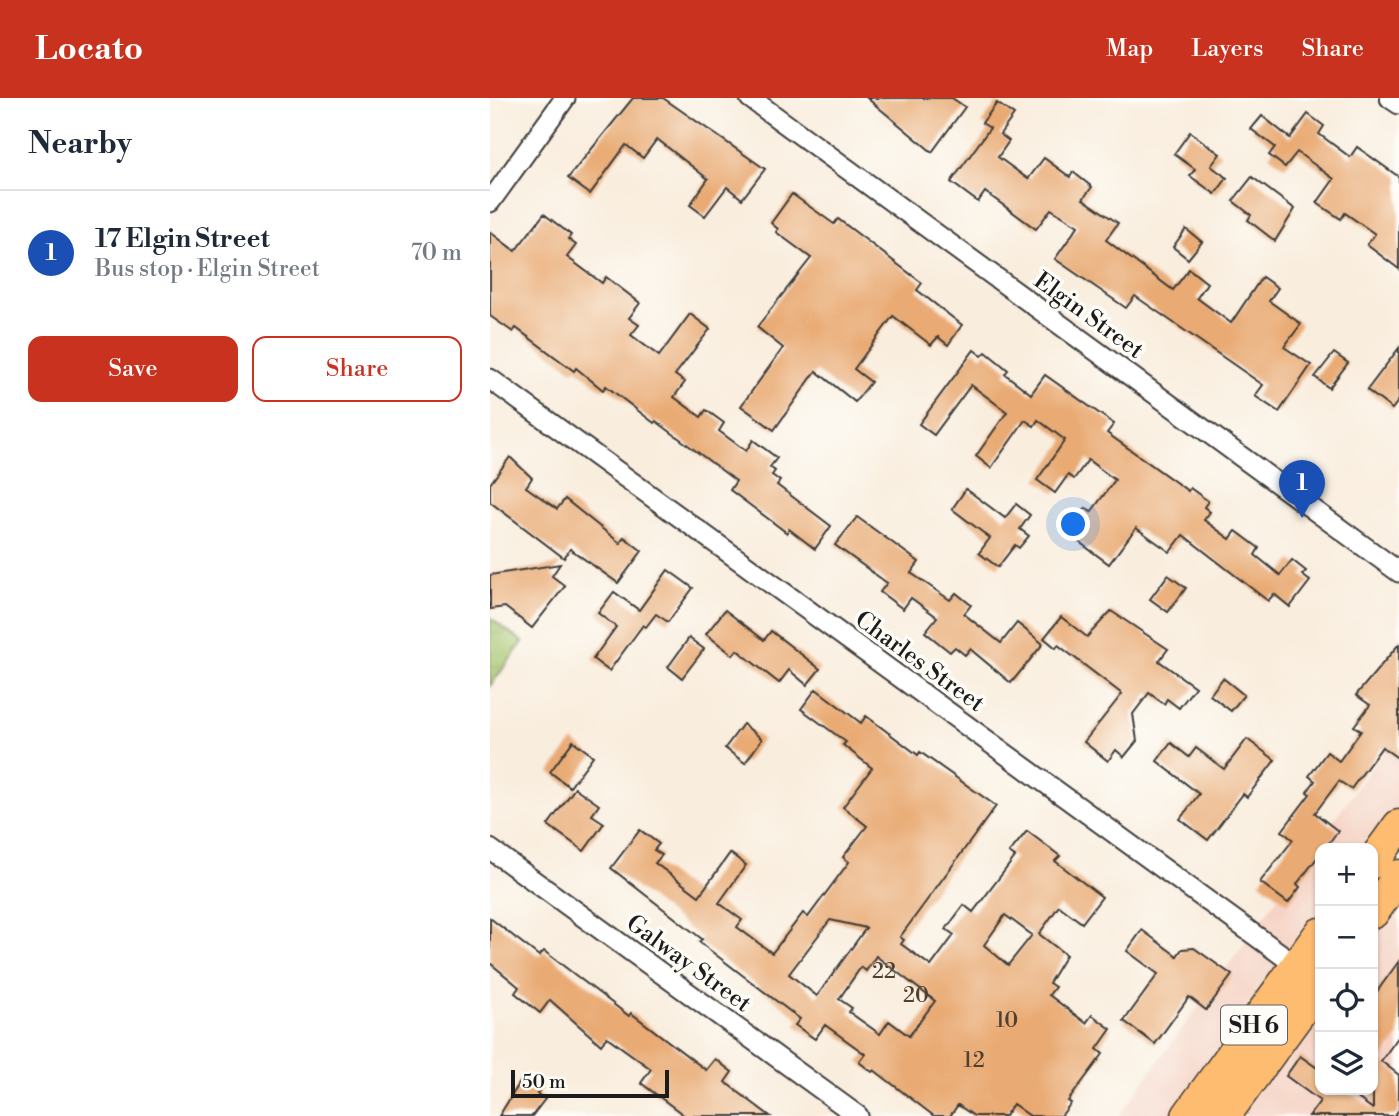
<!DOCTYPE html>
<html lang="en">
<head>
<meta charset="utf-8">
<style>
  body { margin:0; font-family:"Libre Bodoni",serif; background:#f6f6f7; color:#1f2937 }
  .controls { position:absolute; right:21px; bottom:21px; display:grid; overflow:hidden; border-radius:14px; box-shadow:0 2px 5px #0004 }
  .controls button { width:63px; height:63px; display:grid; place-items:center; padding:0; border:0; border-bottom:2px solid #e0e1e3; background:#fff; color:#1f2937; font:35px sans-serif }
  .scale { position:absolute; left:21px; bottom:18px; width:158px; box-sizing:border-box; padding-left:7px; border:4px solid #1c1c1c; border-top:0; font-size:19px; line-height:24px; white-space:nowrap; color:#1c1c1c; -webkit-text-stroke:5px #fdfcf7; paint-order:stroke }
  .you { position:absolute; left:584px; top:427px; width:24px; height:24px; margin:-18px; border:5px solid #fff; border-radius:50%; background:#1a73e8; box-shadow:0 0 0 10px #1a73e833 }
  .badge { display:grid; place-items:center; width:46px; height:46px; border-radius:50%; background:#c8321e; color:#fff; font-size:23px; font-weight:700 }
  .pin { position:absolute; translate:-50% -58px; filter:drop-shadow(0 2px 4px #0008) }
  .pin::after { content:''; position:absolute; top:37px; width:24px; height:21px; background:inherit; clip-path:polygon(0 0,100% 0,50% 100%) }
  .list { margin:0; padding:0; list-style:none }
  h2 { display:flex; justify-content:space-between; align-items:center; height:91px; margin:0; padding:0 28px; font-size:30px }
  h2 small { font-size:23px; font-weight:400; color:#747a83 }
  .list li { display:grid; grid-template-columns:46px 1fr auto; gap:21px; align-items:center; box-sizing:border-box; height:126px; padding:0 28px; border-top:2px solid #e0e1e3 }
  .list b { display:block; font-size:26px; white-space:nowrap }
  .list p { margin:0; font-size:23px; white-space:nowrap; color:#747a83 }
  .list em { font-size:23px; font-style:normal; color:#747a83 }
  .actions { display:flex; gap:14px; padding:21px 28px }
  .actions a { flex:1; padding:16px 0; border:2px solid #c8321e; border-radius:14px; text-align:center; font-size:24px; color:#c8321e }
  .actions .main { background:#c8321e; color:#fff }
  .icon { flex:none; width:38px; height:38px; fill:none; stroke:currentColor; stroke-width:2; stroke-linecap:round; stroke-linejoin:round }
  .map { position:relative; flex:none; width:909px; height:1018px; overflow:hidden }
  header { display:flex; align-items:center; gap:42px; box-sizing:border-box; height:98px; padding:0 35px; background:#c8321e; color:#fff }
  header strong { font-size:33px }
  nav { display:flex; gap:38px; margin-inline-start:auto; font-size:24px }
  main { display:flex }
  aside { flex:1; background:#fff }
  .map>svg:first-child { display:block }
  .built { fill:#f5d2c3; fill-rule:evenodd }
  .grass { fill:url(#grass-tufts); stroke:#617044; stroke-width:2 }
  .building { fill:#e9aa73; fill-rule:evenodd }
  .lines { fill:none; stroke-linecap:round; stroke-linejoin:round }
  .street-casing { stroke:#3d3b39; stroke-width:23 }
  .primary-casing { stroke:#3d3b39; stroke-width:35 }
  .street { stroke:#fff; stroke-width:19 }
  .primary { stroke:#febc71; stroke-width:32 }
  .labels { text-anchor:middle; stroke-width:7; stroke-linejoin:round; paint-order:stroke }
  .number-label { font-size:21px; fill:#4f4032 }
  .shield { fill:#fdfcf7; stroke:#605f5e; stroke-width:2 }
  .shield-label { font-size:23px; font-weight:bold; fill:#1c1c1c }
  .street-label { font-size:24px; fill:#1c1c1c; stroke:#fdfcf7 }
</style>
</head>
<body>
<header>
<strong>Locato</strong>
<nav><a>Map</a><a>Layers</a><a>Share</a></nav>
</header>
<main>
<aside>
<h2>Nearby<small></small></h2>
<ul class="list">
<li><span class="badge" style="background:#1a4fb4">1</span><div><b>17 Elgin Street</b><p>Bus stop · Elgin Street</p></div><em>70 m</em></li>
</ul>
<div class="actions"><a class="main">Save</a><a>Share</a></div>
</aside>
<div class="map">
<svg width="909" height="1018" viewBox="0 0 909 1018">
  <defs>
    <pattern id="grass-tufts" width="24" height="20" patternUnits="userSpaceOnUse" patternTransform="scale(1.75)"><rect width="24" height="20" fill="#a6c56d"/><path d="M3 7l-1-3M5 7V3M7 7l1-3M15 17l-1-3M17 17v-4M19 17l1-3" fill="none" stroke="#8ea95e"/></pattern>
  </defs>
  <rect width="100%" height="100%" fill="#fdfcf7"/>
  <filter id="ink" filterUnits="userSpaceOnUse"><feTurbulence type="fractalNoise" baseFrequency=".0143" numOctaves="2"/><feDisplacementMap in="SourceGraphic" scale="14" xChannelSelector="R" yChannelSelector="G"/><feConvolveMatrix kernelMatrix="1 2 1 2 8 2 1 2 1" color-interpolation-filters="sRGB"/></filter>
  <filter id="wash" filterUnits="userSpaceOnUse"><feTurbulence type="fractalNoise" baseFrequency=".00686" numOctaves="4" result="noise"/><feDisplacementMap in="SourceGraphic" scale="28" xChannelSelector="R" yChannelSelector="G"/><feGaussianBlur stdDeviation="1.57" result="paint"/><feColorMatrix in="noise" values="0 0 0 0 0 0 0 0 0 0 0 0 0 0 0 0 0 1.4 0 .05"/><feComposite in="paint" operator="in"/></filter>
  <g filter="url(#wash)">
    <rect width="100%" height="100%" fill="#f9eddd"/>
    <!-- built -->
    <path class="built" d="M909,632v386h-280zM830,750h53v242h-53z"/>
    <!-- grass -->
    <path class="grass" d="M0,520l33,24 -33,44z"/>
    <g id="blocks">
      <!-- building -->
      <g class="building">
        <path d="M143,0h30l102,71 -23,30 -15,-12 -22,29 -15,-11 18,-26 -51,-40 -14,19 -17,-13 -36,49 -22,-16z"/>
        <path d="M377,0h85l13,9 -33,45z"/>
        <path d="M507,5l17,12 -14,19 9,7 -11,16 30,22 16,-21 26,19 3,-5 19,15 -9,12 35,24 -12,17 67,50 16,-21 18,14 -10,15 34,25 31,-46 16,11 -9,13 32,23 -17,23 27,18 -32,47 -24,-16 8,-11 -128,-89 -9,12 -71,-49 23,-33 -27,-17 -15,20 -51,-37 -7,10 -27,-20 39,-54 -8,-5z"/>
        <path d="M818,16l16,12 -5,8 31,23 7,-10 42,30v92l-32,-24 8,-11 -30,-21 -4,6 -24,-16 17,-24 -37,-27 -12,15 -16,-12 6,-8 -24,-18 11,-13 28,22z"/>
        <path d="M700,34l30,22 -9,12 16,12 -12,16 -25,-18 5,-7 -21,-15z"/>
        <path d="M762,79l43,32 -20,32 -27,-21 3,-5 -18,-14z"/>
        <path d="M302,96l42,30 4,-5 28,21 56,43 -5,7 45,35 -14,20 -10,-8 -7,8 -38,-29 -39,53 17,13 -16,20 -39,-31 -42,59 -33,-24 42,-58 -26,-21 54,-69 -35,-26 2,-3 -7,-6z"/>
        <path d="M54,116l27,21 -3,4 8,6 -9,12 35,26 4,-6 34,26 -11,15 10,7 -8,10 28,21 31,-42 20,15 -35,46 10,7 -11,15 27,20 5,-7 18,13 -5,8 27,20 7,-11 24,18 -7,9 5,4 -3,4 8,6 -3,4 54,41 -16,23 -26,-20 -2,4 -57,-43 6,-9 -80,-60 -2,2 -48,-37 -3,4 -27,-22 -2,3 -58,-43 -3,4 -23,-16v-84l25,19z"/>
        <path d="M696,131l16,13 -14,17 -15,-12z"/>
        <path d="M909,250v52l-7,9 -25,-19z"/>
        <path d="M484,252l8,6 4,-4 22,18 -3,4 26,20 14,-19 69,49 -7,9 81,58 2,-3 18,13 -4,6 6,5 -6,8 26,19 6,-8 23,17 -4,7 25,20 12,-15 14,11 -4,4 8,6 -20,26 -16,-13 -6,7 -85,-66 -13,17 -34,-24 -27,36 -42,-31 19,-25 5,4 24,-32 -27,-20 -14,19 -6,-4 -13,18 -18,-13 28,-40 -27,-20 -4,6 -9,-6 -34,48 -15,-12 31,-44 -36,-27 -37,50 -15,-11z"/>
        <path d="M844,255l14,10 -19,25 -14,-11z"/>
        <path d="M20,359l22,21 -6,9 31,22 8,-10 55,44 4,-6 18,14 -24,32 -48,-34 -6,9 -74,-56v-18z"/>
        <path d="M476,391l39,29 11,-14 14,11 -10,14 9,7 -10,12 -4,-3 -17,22 -19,-14 11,-15 -38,-29z"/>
        <path d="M367,419l62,45 -8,11 39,27 6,-7 15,12 -7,9 37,29 16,-20 26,21 -32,39 -41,-34 -5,6 -10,-8 -5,5 -25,-20 12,-15 -26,-19 -8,11 -23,-17 7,-9 -52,-38z"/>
        <path d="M70,466l-8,12 13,10 -33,42 -27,-21 -15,2v-34z"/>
        <path d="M178,472l25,18 -25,34 -12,-8 -10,13 -3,-2 -34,46 -16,-12 23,-32 -18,-14 16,-21 25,18z"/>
        <path d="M678,477l18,13 -18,24 -18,-13z"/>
        <path d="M235,512l39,30 7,-9 49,38 -13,16 -18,-15 -10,13 -42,-33 -4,5 -27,-21z"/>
        <path d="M621,513l57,38 -9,12 36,26 -16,21 -12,-9 -3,5 -15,-11 -16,21 4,27 -13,16 -8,-7 -8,11 -24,-19 38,-48 -64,-49 -2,3 -12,-10 17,-21 26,20z"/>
        <path d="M199,540l15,11 -22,29 -14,-11z"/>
        <path d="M909,546v115l-17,-12 -31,42 -12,-8 -24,32 23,18 -13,17h-5v6l-23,30 3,3 -12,16 -28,-21 33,-42 -11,-9 28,-37 -3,-2 8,-11 -6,-5 18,-24 12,9 22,-30 -7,-5 16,-21 -14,-10z"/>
        <path d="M733,580l21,17 -13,16 -21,-16z"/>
        <path d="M326,591l45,34 5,-7 52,39 2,-3 76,54 -96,131 4,3 -3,4 30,22 23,-31 -8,-6 18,-24 9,7 42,-55 -6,-4 18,-22 33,25 -5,5 47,36 -20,26 -23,-17 -20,28 27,21 -17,28 6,4 -6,8 37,28 6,-8 19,14 -14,20 6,5 -35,47 3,2 -10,13h-31l-17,-12 -8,12h-31l-16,-11 -8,11h-16l-60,-46 -2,2 -13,-10 6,-8 -40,-29 -10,14 -20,-14 5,-6 -101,-77 3,-3 -91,-71 29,-38 19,14 -5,6 8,5 -7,8 44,33 31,-43 16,12 -27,38 23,17 -5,7 35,26 31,-40 5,4 41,-55 -6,-5 24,-31 -24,-19 29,-39 -29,-23 3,-3 -45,-33zM515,817l27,20 -24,30 -24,-20zM340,822l36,8 -49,68 -28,-22zM386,858l59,45 -26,35 -20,-15 -9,13 -31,-22 3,-4 -13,-9 22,-32 5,4z"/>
        <path d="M253,626l19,15 -17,24 -20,-15z"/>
        <path d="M757,641l28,21 -28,37 -4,-3 -35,46 -28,-21 19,-25 -42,-33 14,-18 18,14 7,-9 28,21z"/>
        <path d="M83,643l20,15 -23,31 -20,-15z"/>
        <path d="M85,690l24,17 -7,10 12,8 -20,28 -36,-26z"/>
        <path d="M0,820l49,38 5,-5 85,65 2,-3 75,57 9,-11 17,13 -7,10 45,34h-85l-44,-33 10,-14 -44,-32 -6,8 -51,-45 -10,13 -25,-20 4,-6 -29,-24z"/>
        <path d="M652,832l35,26 5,-7 12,-1 38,27 -26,35 -17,-13 -34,47 -31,-23 34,-47 -31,-23z"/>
        <path d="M909,863v75l-18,25 18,14v35l-5,6h-85l11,-15 -34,-25 14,-20 20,14v20h26l27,19v-112z"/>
        <path d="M34,978l17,12 -4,6 8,5 -13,17h-33z"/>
      </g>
    </g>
  </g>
  <g filter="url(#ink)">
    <use href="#blocks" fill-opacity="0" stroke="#3d3b39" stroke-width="2"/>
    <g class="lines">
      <defs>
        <g id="street">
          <path d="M260,0l649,474"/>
          <path d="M900,0l9,6"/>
          <path d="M0,104l75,-104"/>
          <path d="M0,281l814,592"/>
          <path d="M0,751l368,267"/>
        </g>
        <g id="primary">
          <path d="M883,764l26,-36"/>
          <path d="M883,814l26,-36"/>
          <path d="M698,1018l132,-182"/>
          <path d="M734,1018l96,-132"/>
        </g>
      </defs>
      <!-- street casing -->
      <use href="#street" class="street-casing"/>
      <!-- primary casing -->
      <use href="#primary" class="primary-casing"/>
      <!-- street -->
      <use href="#street" class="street"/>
      <!-- primary -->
      <use href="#primary" class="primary"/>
    </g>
  </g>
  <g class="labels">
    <!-- number labels -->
    <g class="number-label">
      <text x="394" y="880">22</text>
      <text x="426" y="904">20</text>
      <text x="517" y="929">10</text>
      <text x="484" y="969">12</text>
    </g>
    <!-- shield labels -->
    <rect class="shield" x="731" y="907.5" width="66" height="39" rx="5"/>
    <g class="shield-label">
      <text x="764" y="935">SH 6</text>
    </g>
    <!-- street labels -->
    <g class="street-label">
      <text transform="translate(599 217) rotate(36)" y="8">Elgin Street</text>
      <text transform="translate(430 563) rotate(36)" y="8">Charles Street</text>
      <text transform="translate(199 865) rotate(36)" y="8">Galway Street</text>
    </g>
  </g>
</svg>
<div class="controls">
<button>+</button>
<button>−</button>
<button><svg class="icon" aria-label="locate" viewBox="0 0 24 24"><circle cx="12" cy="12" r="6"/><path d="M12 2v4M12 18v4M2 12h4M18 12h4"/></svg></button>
<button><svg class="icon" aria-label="layers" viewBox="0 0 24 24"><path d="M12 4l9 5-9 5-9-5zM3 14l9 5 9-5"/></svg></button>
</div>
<div class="scale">50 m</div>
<div class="you"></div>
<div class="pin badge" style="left:812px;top:420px;background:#1a4fb4">1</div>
</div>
</main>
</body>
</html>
